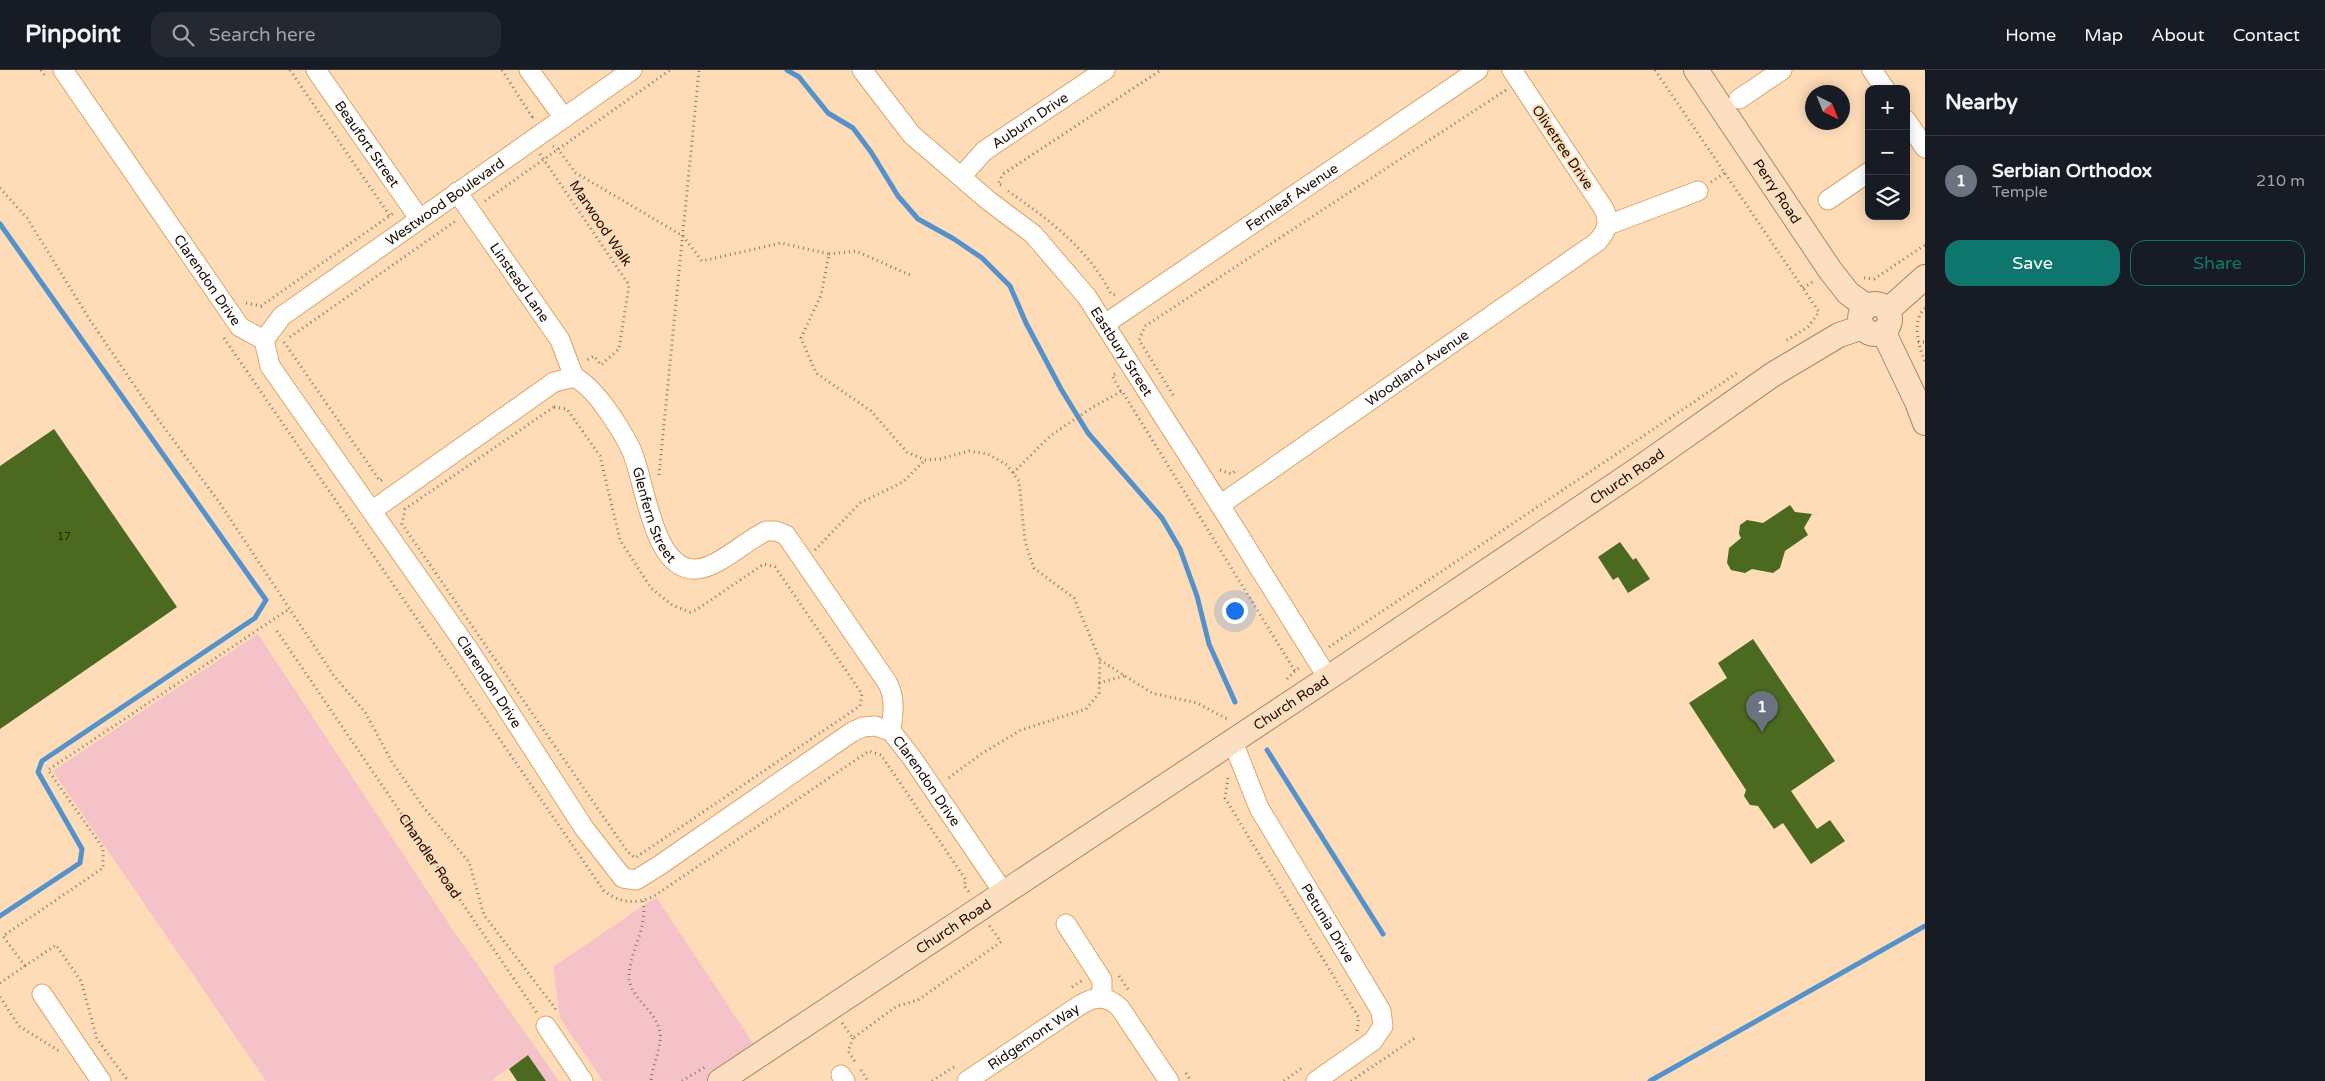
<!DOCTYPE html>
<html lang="en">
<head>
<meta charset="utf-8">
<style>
  body { margin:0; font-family:"Varela Round",sans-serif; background:#242831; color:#f1f3f6 }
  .controls { position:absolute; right:15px; top:15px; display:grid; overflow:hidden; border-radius:10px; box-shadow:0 2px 12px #0003 }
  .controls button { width:45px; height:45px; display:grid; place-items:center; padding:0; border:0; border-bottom:1px solid #363941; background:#171b24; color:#f1f3f6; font:25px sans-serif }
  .compass { position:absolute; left:1805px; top:15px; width:45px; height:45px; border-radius:50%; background:#171b24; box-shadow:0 2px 12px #0003; rotate:137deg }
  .you { position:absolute; left:1234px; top:540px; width:18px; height:18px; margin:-12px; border:4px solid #fff; border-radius:50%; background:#1a73e8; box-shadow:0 0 0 8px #1a73e833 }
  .badge { display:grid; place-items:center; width:32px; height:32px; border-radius:50%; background:#0f766e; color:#fff; font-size:16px; font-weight:700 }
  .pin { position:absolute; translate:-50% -41px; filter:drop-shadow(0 1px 2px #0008) }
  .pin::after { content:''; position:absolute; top:26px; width:18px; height:15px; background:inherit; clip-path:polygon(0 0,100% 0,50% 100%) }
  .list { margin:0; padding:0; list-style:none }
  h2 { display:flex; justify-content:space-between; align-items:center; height:65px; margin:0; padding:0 20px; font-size:21px }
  h2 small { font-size:16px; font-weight:400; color:#9ea1a6 }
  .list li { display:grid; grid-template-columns:32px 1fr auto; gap:15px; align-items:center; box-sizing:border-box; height:90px; padding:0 20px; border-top:1px solid #363941 }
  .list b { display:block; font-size:19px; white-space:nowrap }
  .list p { margin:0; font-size:16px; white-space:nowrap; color:#9ea1a6 }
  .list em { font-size:16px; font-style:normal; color:#9ea1a6 }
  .actions { display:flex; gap:10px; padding:15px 20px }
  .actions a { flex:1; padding:11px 0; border:1px solid #0f766e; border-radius:15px; text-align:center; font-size:18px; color:#0f766e }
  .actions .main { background:#0f766e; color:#fff }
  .icon { flex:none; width:28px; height:28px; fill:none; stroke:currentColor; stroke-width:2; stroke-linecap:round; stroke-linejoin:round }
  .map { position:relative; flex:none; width:1925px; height:1011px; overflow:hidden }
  header { display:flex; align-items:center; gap:30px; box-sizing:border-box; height:70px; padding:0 25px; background:#171b24; border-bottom:1px solid #363941 }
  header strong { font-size:24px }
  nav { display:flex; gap:28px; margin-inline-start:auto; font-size:18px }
  .search { width:350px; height:45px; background:#242831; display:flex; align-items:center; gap:12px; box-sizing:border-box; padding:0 18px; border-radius:15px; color:#9ea1a6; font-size:19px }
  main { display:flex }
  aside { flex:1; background:#171b24 }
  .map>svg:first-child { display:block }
  .green { fill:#f5c2ca }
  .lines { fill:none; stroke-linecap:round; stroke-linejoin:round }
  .stream { stroke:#5592cb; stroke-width:5 }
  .building { fill:#4c6a1f }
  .minor-casing { stroke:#dba568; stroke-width:21 }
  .major-casing { stroke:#ab8762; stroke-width:26 }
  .path { stroke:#90775f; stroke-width:3; stroke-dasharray:1 4; stroke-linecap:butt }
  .minor { stroke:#fff; stroke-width:19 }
  .major { stroke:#fbdfc0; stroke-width:24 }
  .labels { text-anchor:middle; stroke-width:4.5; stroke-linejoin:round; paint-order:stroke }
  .number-label { font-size:11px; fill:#272408 }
  .street-label { font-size:14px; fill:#1b0c00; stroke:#fedcb8 }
</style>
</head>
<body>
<header>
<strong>Pinpoint</strong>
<div class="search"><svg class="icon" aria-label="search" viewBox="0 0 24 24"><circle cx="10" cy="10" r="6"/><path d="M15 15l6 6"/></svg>Search here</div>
<nav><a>Home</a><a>Map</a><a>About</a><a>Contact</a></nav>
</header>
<main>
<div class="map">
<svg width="1925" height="1011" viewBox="0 0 1925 1011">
  <rect width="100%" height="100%" fill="#fedcb8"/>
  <!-- green -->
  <g class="green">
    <path d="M258,564l197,299 104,148h-13l-18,-26 -35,24v2h-227l-213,-310z"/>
    <path d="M656,827l103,155 -44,29h-112l-43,-63 -7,-51z"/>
  </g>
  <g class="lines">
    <!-- stream -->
    <g class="stream">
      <path d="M787,0l12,7 29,36 25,15 18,24 27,44 20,23 36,20 28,19 28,28 16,37 35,66 27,44 74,85 18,31 17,47 12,48 26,58"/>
      <path d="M0,154l266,376 -11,18 -213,143 -4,11 44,77 -2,14 -80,53"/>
      <path d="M1267,680l116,184"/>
      <path d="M1650,1011l275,-155"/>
    </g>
  </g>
  <!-- building -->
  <g class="building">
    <path d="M54,359l123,178 -177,122v-263z"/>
    <path d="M1790,435l5,7 17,2 -8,14 4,7 -23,16 -5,17 -7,5 -21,-4 -7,4 -14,-3 -4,-7 2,-15 12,-10 -2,-4 1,-9 7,-5 16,3z"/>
    <path d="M1620,472l13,18 3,-2 14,21 -22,14 -10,-16 -5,3 -15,-23z"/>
    <path d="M1753,569l82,122 -44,30 26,38 13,-9 15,21 -34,23 -28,-41 -9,6 -16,-23 -8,-1 -6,-9 2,-6 -57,-87 38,-25 -9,-15z"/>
    <path d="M528,985l18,26h-29l-8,-12z"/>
  </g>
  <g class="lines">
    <defs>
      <g id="minor">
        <path id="s2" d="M63,0l177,257 24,13"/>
        <path id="s3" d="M316,0l103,148"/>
        <path d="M529,0l35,48"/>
        <path id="s4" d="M862,0l50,65 77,66 44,33 54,63 133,208 108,173"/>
        <path d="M1872,0l13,19"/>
        <path d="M1739,29l43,-29"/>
        <path d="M1906,50l19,28"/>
        <path id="s5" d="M961,107l23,-26 121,-81"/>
        <path id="s6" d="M457,122l103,148 14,37"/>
        <path d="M1828,130l41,-28"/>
        <path d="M1608,155l90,-34"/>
        <path id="s7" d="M1105,254l373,-254"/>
        <path id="s8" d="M264,270l6,26 199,284 115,178 39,50 13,2 24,-15 192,-133 11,-5 12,-1 16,5 21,27 92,135"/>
        <path id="s9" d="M264,270l18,-24 350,-246"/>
        <path id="s10" d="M1220,435l377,-263c10,-11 13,-20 7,-33l-92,-139"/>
        <path id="s11" d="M373,440l181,-128 20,-5c21,10 45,49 56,70 15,28 21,126 67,122 22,-2 48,-28 69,-38h10l10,4 101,147c9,16 6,31 4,49"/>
        <path id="s12" d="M1233,672l26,66 122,203 2,15 -10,15 -57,40"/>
        <path d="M1066,854l36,56v17"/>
        <path d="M42,924l59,87"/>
        <path d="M546,956l37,55"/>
        <path d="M841,1005l4,6"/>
        <path id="s13" d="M967,1011l113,-76c15,-9 27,-10 40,3l49,73"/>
      </g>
      <g id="major">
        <path id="s14" d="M1696,0l134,200 18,23 19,14"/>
        <circle cx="1875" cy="249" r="15"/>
        <path d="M1887,241l38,-34"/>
        <path d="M1883,261l34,71 8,21"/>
        <path id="s15" d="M720,1011l608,-403 309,-208 135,-95 67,-40 24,-8"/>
      </g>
    </defs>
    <!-- minor casing -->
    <use href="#minor" class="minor-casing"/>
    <!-- major casing -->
    <use href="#major" class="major-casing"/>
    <!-- path -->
    <g class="path">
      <path d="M41,0l5,7"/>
      <path d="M290,0l100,146"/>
      <path d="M502,0l30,47 -3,2"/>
      <path d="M1655,0l164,242 -11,15 -24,15"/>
      <path d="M553,76l4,2 19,25 107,63 19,25 79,-18 48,11 -8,41 -20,43 15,35 55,38 36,41 18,8 15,-1 29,-8 19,3 19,11 12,16 6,61 9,26 40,30 26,62 -1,33 -13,16 -65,21 -40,24 -35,26"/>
      <path d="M540,84l89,131 -10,64 -18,16 -7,-9 -9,5"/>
      <path d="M1711,112l14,-9"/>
      <path d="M1001,115l-3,-1 5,-10 158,-104"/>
      <path d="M0,118l27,30 63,102 59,87 70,95 115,174 31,36 27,50 32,46 45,54 15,53 71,93 1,4"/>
      <path d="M1008,121c41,29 80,57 103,103l5,1"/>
      <path d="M485,131l185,-131"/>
      <path d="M829,184l27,-3 54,24"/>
      <path d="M1864,208l10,1 51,-34"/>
      <path d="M1803,218l12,-8"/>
      <path d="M246,233l15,3 134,-94"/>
      <path d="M1925,238c-14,13 -6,39 0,54"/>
      <path d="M290,267l167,-117"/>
      <path d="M224,268l380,553c17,12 31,14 50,5l215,-145 12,4 85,125 -2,6 5,6"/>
      <path d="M284,272l96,139 3,-2"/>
      <path d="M1918,272h7"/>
      <path d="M1115,304l-3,2 9,15"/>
      <path d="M1173,325l-34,-55 6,-14 361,-236"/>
      <path d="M554,337l13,2 33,47 20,84 31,48 21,17 18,7 6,-2 68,-46 11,3 87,127 -2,12 -225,152 -8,-7 -225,-327 3,-15z"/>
      <path d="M1220,400l12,4 3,-3"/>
      <path d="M1013,403l37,-37 43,-29 29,-16 173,280 6,-5"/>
      <path d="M659,405l40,-405"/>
      <path d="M815,480l45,-47 43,-21 22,-22"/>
      <path id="s1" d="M277,561l260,382"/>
      <path d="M1329,577l408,-274"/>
      <path d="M1100,590l52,33 45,10 32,17"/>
      <path d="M1287,609l8,-8"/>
      <path d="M1099,613l25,-7"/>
      <path d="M1228,708l-3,20 134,220 -2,13"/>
      <path d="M643,831c5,27 -13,49 -14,75 0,22 27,34 31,56 2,17 -8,33 -9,49"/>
      <path d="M25,896l-22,-30 100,-68v-20l-55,-78 241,-161"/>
      <path d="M1119,906l11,16"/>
      <path d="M0,913l56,-38 25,36 16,58 31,42"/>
      <path d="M1072,917l11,-7"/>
      <path d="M0,927l19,29 40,25"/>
      <path d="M842,953l11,15 44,-32 21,-6 83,-58 -12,-17"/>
      <path d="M853,968l-5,13 8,12"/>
      <path d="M861,1000l7,11"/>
      <path d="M1186,1003l5,8"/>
      <path d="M682,1011l23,-14"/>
      <path d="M932,1011l25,-16"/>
      <path d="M1284,1011l18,-13"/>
      <path d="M1351,1011l64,-43"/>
    </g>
    <!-- minor -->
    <use href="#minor" class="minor"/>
    <!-- major -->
    <use href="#major" class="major"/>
  </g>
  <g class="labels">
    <!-- number labels -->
    <g class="number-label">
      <text x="64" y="470">17</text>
    </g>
    <!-- street labels -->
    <g class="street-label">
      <text dy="5" stroke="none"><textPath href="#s5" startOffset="90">Auburn Drive</textPath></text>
      <text dy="5" stroke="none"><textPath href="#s3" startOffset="90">Beaufort Street</textPath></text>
      <text transform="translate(1563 77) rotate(56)" y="5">Olivetree Drive</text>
      <text dy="5" stroke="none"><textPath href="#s14" startOffset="146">Perry Road</textPath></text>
      <text dy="5" stroke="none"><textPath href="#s7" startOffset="226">Fernleaf Avenue</textPath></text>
      <text dy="5" stroke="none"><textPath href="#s9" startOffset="229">Westwood Boulevard</textPath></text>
      <text transform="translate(601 153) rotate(56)" y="5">Marwood Walk</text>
      <text dy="5" stroke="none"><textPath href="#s2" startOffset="255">Clarendon Drive</textPath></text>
      <text dy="5" stroke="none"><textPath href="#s6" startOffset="110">Linstead Lane</textPath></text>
      <text dy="5" stroke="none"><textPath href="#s4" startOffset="386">Eastbury Street</textPath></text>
      <text dy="5" stroke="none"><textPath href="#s10" startOffset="240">Woodland Avenue</textPath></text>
      <text dy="5" stroke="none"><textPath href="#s15" startOffset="1090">Church Road</textPath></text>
      <text dy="5" stroke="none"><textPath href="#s11" startOffset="405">Glenfern Street</textPath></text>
      <text dy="5" stroke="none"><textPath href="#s8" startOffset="411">Clarendon Drive</textPath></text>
      <text dy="5" stroke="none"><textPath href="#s15" startOffset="685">Church Road</textPath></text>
      <text dy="5" stroke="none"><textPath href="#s8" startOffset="1026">Clarendon Drive</textPath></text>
      <text dy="5" stroke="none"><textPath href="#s1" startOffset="272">Chandler Road</textPath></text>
      <text dy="5" stroke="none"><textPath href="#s12" startOffset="205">Petunia Drive</textPath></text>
      <text dy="5" stroke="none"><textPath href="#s15" startOffset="280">Church Road</textPath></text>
      <text dy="5" stroke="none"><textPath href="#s13" startOffset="80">Ridgemont Way</textPath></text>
    </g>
  </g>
</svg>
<div class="controls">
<button>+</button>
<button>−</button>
<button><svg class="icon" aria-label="layers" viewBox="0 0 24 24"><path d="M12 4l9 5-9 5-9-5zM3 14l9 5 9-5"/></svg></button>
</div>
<svg class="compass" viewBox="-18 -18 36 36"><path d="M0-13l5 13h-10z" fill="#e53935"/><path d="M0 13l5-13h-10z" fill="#9ea1a6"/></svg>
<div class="you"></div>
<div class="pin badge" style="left:1762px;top:662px;background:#6b7280">1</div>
</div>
<aside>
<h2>Nearby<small></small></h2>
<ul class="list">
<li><span class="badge" style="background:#6b7280">1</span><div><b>Serbian Orthodox</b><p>Temple</p></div><em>210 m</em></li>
</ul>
<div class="actions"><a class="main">Save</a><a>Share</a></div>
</aside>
</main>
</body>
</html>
